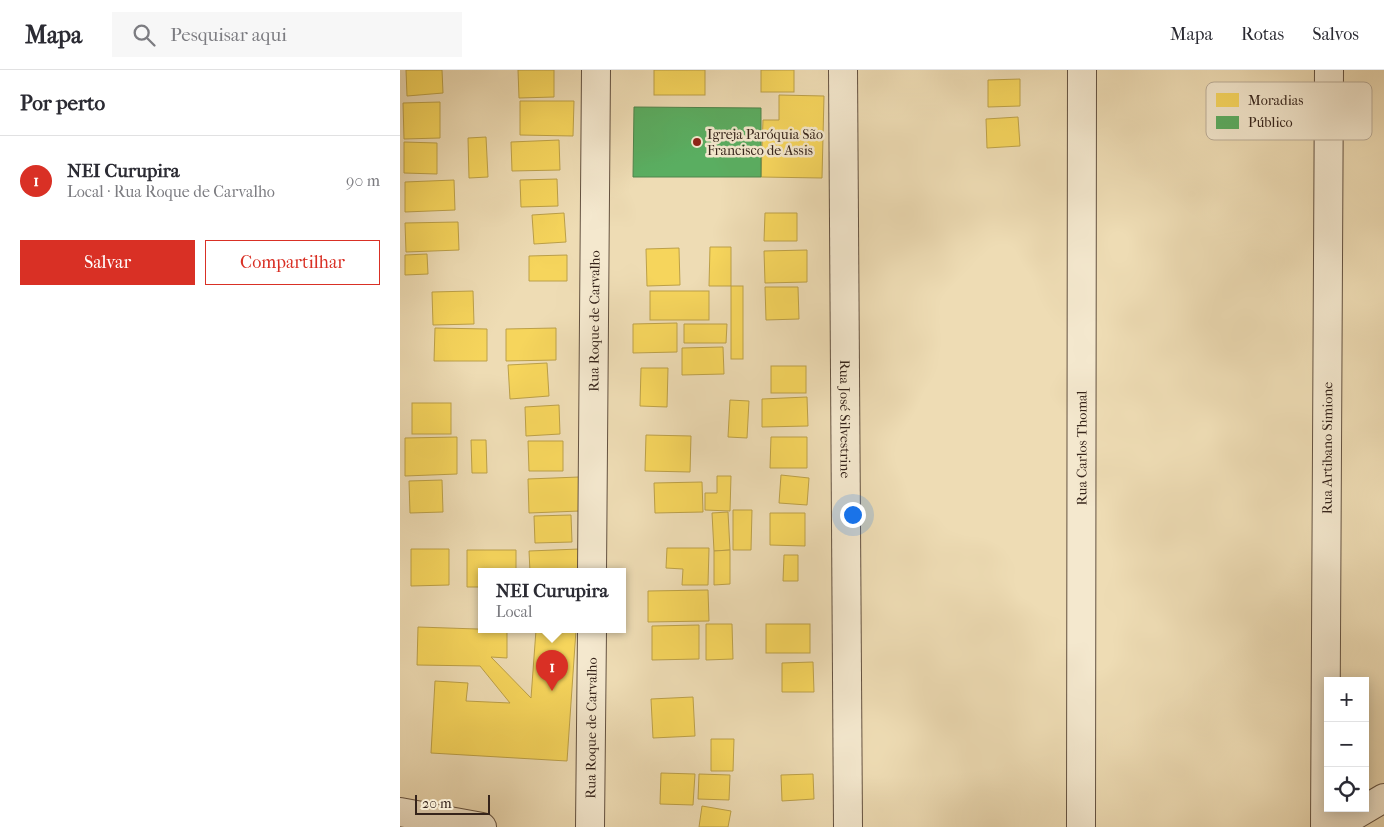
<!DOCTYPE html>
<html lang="pt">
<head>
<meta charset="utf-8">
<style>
  body { margin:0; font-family:"IM FELL French Canon",serif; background:#f7f7f7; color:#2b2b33 }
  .controls { position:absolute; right:15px; bottom:15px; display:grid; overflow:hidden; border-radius:0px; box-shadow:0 2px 12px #0003 }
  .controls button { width:45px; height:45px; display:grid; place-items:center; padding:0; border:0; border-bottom:1px solid #e1e1e2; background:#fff; color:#2b2b33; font:25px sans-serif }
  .scale { position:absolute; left:15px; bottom:12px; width:75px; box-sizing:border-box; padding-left:5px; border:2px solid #36241b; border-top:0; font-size:14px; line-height:18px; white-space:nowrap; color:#36241b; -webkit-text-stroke:4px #f4e8ce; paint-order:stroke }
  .you { position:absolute; left:452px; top:444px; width:18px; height:18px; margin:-12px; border:4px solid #fff; border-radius:50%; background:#1a73e8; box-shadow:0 0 0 8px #1a73e833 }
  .badge { display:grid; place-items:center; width:32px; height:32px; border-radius:50%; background:#d93025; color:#fff; font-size:16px; font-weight:700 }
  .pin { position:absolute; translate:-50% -41px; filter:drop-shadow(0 1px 2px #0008) }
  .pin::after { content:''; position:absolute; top:26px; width:18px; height:15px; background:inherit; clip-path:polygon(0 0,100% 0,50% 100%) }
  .popup { position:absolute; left:78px; top:498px; width:148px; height:65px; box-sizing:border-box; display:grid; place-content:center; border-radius:0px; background:#fff; filter:drop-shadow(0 1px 4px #0005); font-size:16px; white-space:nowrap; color:#7c7c81 }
  .popup b { font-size:19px; color:#2b2b33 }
  .popup::after { content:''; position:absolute; left:50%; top:100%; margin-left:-10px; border:10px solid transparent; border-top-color:#fff }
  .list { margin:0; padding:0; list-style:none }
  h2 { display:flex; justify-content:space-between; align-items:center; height:65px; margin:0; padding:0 20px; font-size:21px }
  h2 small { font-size:16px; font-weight:400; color:#7c7c81 }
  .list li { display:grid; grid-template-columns:32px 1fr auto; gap:15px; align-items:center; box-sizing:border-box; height:90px; padding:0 20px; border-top:1px solid #e1e1e2 }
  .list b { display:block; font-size:19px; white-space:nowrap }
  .list p { margin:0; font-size:16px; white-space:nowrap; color:#7c7c81 }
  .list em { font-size:16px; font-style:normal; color:#7c7c81 }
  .actions { display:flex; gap:10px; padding:15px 20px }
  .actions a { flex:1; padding:11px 0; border:1px solid #d93025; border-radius:0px; text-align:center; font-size:18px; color:#d93025 }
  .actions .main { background:#d93025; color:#fff }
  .icon { flex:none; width:28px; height:28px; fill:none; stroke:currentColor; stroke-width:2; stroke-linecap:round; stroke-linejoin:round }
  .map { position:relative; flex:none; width:984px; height:757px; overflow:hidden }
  header { display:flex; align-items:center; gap:30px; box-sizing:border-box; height:70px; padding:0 25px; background:#fff; border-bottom:1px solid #e1e1e2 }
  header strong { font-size:24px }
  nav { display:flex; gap:28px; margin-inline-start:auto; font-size:18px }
  .search { width:350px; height:45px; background:#f7f7f7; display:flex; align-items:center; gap:12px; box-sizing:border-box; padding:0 18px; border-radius:0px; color:#7c7c81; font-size:19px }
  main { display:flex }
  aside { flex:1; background:#fff }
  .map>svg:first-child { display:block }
  .homes { fill:#f6d55c; stroke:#bca048 }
  .public { fill:#5aae61; stroke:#4f854c }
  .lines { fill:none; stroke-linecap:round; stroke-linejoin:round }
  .minor-casing { stroke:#645241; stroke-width:30 }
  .minor { stroke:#f4e8ce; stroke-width:28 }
  .poi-dot { fill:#8f2418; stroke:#f4e8ce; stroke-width:2 }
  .labels { text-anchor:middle; stroke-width:5; stroke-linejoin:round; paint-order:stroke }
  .poi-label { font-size:14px; fill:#36241b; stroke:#f4e8ce; text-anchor:start }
  .street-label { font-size:14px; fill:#36241b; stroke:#f4e8ce }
  .key { fill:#f4e8ce; stroke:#bbad98; stroke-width:1 }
  .key-label { font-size:14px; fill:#36241b }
</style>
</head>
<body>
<header>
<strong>Mapa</strong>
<div class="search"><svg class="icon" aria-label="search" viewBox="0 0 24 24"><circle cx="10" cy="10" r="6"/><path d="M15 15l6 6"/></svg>Pesquisar aqui</div>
<nav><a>Mapa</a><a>Rotas</a><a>Salvos</a></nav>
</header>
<main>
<aside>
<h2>Por perto<small></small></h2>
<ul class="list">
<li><span class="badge">1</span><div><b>NEI Curupira</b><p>Local · Rua Roque de Carvalho</p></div><em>90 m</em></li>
</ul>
<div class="actions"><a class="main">Salvar</a><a>Compartilhar</a></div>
</aside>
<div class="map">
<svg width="984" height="757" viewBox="0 0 984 757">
  <rect width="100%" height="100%" fill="#eedcb4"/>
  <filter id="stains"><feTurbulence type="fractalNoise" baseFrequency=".004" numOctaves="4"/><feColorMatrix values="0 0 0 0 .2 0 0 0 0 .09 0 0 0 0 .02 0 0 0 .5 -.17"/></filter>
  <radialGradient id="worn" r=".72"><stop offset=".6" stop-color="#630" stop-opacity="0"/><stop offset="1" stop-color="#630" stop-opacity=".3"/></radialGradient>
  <!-- homes -->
  <g class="homes">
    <path d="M6,0h36l1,23 -36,3z"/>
    <path d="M118,0h36v27l-35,1z"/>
    <rect x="254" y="0" width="51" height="25"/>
    <rect x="361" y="0" width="33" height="22"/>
    <path d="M620,9v27l-32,1v-27z"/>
    <path d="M379,25l45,1 -2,82 -61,-1 2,-57h16z"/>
    <path d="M120,31h54l-1,35 -53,-1z"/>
    <path d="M40,32v36l-36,1 -1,-36z"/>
    <path d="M618,47l2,29 -33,2 -1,-29z"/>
    <path d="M86,67l2,40 -19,1 -1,-40z"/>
    <path d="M159,70l1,30 -48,1 -1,-29z"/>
    <path d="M4,72l33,1v31l-33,-1z"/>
    <path d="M157,109l1,27 -37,1 -1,-27z"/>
    <path d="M54,110l1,30 -50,2v-30z"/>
    <path d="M164,143l2,29 -32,2 -2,-29z"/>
    <path d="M365,143h32v28h-33z"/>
    <path d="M58,152l1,28 -53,2 -1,-29z"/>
    <path d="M310,177h21v39h-22z"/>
    <path d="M279,178l1,37 -33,1 -1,-37z"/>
    <path d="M407,180v32l-42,1 -1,-32z"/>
    <path d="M27,184l1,20 -23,1v-20z"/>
    <path d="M167,185v26h-38v-25z"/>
    <rect x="331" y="216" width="12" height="73"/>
    <path d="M365,217h33l1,32 -33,1z"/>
    <path d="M73,221l1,33 -41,1 -1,-33z"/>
    <rect x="250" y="221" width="59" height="29"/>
    <path d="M277,253v29l-44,1v-29z"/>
    <path d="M284,254h43l-1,19h-42z"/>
    <path d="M35,258l52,1v32h-53z"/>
    <path d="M156,258v32l-50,1v-32z"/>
    <path d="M323,277l1,27 -42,1v-27z"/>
    <path d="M147,293l2,33 -39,3 -2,-34z"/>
    <rect x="371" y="296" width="35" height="27"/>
    <path d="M241,298h27l-1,39 -27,-1z"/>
    <path d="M407,327l1,29 -46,1v-28z"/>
    <path d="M330,330l19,1 -2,37 -19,-1z"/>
    <rect x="12" y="333" width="39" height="31"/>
    <path d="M159,335l1,29 -34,2 -1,-29z"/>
    <path d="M246,365l45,1 -1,36 -45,-1z"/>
    <path d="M57,367v37l-52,2v-38z"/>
    <path d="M371,367h36v31h-37z"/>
    <path d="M71,370h15l1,33h-15z"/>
    <path d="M128,371h35v30h-34z"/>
    <path d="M381,405l28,3 -2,27 -28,-2z"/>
    <path d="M317,406h14l-1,35 -25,-1v-17h12z"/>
    <path d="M179,407l1,34 -51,2 -1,-34z"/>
    <path d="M42,410l1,32 -33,1 -1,-32z"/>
    <path d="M302,412l1,30 -48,1 -1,-30z"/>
    <path d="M333,440h19l-1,40h-18z"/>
    <path d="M328,442l2,38 -16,1 -2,-38z"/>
    <path d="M370,443h35v33l-35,-1z"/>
    <path d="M171,445l1,27 -37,1 -1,-27z"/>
    <path d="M267,478h42l-1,37h-26l1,-16 -17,-1z"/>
    <path d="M11,479h38v36l-38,1z"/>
    <path d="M179,479l1,23h-50l-1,-21z"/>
    <path d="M67,480h49v22h-34v15h-15z"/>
    <path d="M330,480v34l-16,1v-34z"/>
    <path d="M384,485h14v26h-15z"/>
    <path d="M308,520l1,31 -61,1v-31z"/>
    <path d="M306,554h26l1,35 -27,1z"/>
    <rect x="366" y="554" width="44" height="29"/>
    <path d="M299,555v34l-47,1v-34z"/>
    <path d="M18,557l89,3v28l-16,-1 40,41 5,-68h40l-9,131 -136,-8 4,-72 33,2 -2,18 44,2 -30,-37 -63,-1z"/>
    <path d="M413,592l1,30h-32v-29z"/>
    <path d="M293,627l2,39 -42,2 -2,-39z"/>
    <path d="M311,669h23l-1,32h-22z"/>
    <path d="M261,703l34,1 -2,31 -33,-1z"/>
    <path d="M299,704l31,1 -1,25 -31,-1z"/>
    <path d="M413,704l1,25 -32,2 -1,-26z"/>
    <path d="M302,736l29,5 -3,16h-29z"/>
  </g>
  <!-- public -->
  <path class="public" d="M234,37l127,1v69h-128z"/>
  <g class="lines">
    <defs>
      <g id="minor">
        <path id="s1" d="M443,0l5,757"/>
        <path id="s2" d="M192,502l4,-502"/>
        <path d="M0,742l82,15"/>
        <path id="s3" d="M190,757l2,-197"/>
        <path id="s4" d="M681,757l1,-757"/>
        <path id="s5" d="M925,757l4,-757"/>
        <path d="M935,757l49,-29"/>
      </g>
    </defs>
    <!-- minor casing -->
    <use href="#minor" class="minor-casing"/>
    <!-- minor -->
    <use href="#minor" class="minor"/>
  </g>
  <!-- markers -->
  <circle class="poi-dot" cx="297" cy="72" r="5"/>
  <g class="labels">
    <!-- poi labels -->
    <g class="poi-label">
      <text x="307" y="69">Igreja Paróquia São<tspan x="307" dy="16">Francisco de Assis</tspan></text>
    </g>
    <!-- street labels -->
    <g class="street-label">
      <text dy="5" stroke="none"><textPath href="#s2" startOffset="251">Rua Roque de Carvalho</textPath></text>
      <text dy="5" stroke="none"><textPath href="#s1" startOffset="349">Rua José Silvestrine</textPath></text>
      <text dy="5" stroke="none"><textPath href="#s4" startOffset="379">Rua Carlos Thomal</textPath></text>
      <text dy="5" stroke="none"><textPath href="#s5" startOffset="379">Rua Artibano Simione</textPath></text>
      <text dy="5" stroke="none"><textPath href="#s3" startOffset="99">Rua Roque de Carvalho</textPath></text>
    </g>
  </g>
  <!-- legend -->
  <rect x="806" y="12" width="166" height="58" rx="8" class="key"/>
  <rect x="816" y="23" width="23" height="14" fill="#f6d55c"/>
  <rect x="816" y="46" width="23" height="13" fill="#5aae61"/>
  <g class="key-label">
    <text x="848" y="35">Moradias</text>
    <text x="848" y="57">Público</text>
  </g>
  <rect width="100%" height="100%" filter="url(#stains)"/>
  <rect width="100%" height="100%" fill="url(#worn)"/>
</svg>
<div class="controls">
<button>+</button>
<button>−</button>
<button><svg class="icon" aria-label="locate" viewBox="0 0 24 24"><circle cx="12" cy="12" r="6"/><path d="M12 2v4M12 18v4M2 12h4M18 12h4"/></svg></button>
</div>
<div class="scale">20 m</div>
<div class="you"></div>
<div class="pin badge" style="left:152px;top:621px">1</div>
<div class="popup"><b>NEI Curupira</b>Local</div>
</div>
</main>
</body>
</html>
